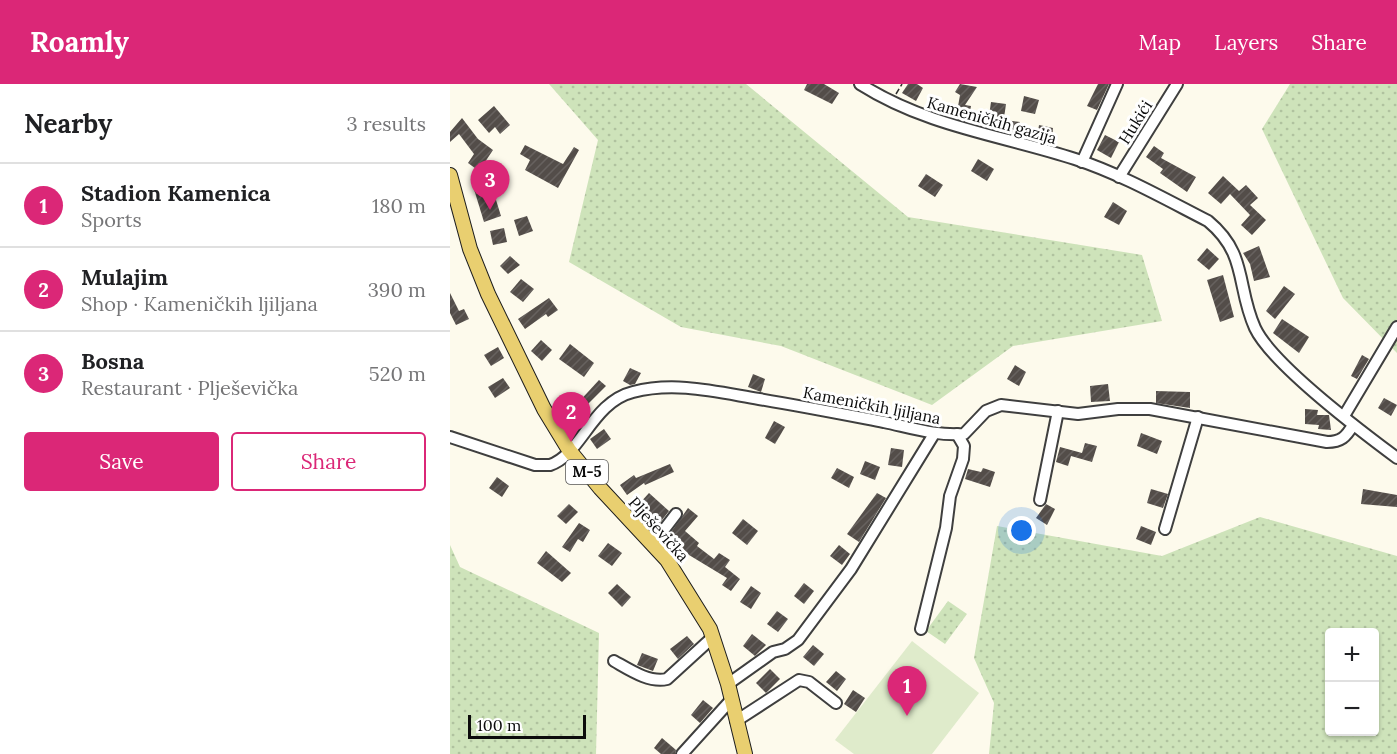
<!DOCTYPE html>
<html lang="en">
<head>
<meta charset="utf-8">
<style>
  body { margin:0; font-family:Lora,serif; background:#f6f6f6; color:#202124 }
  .controls { position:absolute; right:18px; bottom:18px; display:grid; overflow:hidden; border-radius:6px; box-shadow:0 2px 4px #0004 }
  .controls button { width:54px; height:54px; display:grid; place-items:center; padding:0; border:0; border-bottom:2px solid #e0e0e0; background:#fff; color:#202124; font:30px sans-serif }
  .scale { position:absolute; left:18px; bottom:15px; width:118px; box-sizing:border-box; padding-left:6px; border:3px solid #0c0c0c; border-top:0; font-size:16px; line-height:21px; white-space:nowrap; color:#0c0c0c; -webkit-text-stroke:4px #fff; paint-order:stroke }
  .you { position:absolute; left:572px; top:447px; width:21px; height:21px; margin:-15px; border:4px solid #fff; border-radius:50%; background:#1a73e8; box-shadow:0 0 0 9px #1a73e833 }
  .badge { display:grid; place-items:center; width:39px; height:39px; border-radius:50%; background:#db2777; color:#fff; font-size:20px; font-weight:700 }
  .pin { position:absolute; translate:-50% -50px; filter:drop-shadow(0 2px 3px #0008) }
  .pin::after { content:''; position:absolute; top:32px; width:21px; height:18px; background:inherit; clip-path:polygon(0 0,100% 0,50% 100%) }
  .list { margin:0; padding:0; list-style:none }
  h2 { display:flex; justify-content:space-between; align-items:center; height:78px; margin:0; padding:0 24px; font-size:26px }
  h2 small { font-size:20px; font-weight:400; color:#757577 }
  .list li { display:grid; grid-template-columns:39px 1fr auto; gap:18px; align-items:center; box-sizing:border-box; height:84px; padding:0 24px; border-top:2px solid #e0e0e0 }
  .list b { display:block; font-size:22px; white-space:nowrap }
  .list p { margin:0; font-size:20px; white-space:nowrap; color:#757577 }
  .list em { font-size:20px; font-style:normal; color:#757577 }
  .actions { display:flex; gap:12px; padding:18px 24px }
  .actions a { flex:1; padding:14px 0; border:2px solid #db2777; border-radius:6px; text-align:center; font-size:21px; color:#db2777 }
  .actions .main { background:#db2777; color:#fff }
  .map { position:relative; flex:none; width:947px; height:670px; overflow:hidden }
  header { display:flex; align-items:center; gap:36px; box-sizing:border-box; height:84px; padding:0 30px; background:#db2777; color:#fff }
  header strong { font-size:28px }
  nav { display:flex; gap:33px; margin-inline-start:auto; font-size:21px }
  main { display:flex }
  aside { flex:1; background:#fff }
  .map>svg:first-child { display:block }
  .grass { fill:url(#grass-dots); fill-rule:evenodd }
  .pitch { fill:#dfebcb }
  .building { fill:url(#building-hatch) }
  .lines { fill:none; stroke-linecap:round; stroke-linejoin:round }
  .minor-casing { stroke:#3f3f3f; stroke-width:14 }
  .major-casing { stroke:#1d1d1d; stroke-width:16 }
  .path { stroke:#2e2e2e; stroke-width:1.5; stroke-dasharray:6 3; stroke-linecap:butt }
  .minor { stroke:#fff; stroke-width:10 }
  .major { stroke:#e9cf70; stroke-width:14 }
  .labels { text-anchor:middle; stroke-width:6; stroke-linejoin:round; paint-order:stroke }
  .shield { fill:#fff; stroke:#555; stroke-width:1.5 }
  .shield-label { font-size:15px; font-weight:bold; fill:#0c0c0c }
  .street-label { font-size:16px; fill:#0c0c0c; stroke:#fff }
</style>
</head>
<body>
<header>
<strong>Roamly</strong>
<nav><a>Map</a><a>Layers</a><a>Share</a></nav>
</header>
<main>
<aside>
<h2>Nearby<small>3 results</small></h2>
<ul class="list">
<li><span class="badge">1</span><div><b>Stadion Kamenica</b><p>Sports</p></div><em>180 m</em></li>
<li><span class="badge">2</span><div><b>Mulajim</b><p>Shop · Kameničkih ljiljana</p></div><em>390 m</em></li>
<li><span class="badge">3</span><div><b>Bosna</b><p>Restaurant · Plješevička</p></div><em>520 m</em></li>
</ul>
<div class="actions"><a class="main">Save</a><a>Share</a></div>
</aside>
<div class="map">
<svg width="947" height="670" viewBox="0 0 947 670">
  <defs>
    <pattern id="grass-dots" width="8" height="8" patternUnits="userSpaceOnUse" patternTransform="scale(1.5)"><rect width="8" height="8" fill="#cee3ba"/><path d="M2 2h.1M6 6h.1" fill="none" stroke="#b0c29f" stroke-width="1.8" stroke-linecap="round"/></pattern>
    <pattern id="building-hatch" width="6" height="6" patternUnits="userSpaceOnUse" patternTransform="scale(1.5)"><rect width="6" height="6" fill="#534d49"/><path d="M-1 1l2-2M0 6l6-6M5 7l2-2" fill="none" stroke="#67625f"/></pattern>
  </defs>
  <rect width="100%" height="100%" fill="#fdfaec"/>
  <!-- grass -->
  <g class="grass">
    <path d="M99,0h197l162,133 234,38 20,66 -149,25 -81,59 -151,-59 -100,-19 -112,-65 29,-122z"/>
    <path d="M840,0h107v269l-54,-55 -81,-169z"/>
    <path d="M810,433l137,39v198h-408l5,-51 -20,-45 23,-132 165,30zM880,548h44v100h-44z"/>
    <path d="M0,461l10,22 139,66 -3,121h-146z"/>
    <path d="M498,517l19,13 -22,30 -19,-13z"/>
  </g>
  <!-- pitch -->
  <path class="pitch" d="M462,557l67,52 -47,61h-78l-19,-14z"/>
  <!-- building -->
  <g class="building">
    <path d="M357,0h17l15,9 -7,11 -28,-14z"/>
    <path d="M458,0h9l6,4 -7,13 -14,-8z"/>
    <path d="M510,0l17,3 -12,18 6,1 -3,16 -12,-4 4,-23 -5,-3z"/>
    <path d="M648,0h11l-12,26 -10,-4z"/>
    <path d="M574,12l15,4 -4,14 -14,-3z"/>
    <path d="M541,18l15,2 -2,14 -15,-2z"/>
    <path d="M44,22l16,19 -10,9 -5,-7 -6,6 -11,-13z"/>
    <path d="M12,34l16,21 15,11 -14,21 -11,-8 6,-9 -15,-20 -9,8v-10z"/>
    <path d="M555,36l15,2 -2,13 -15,-4z"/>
    <path d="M589,41l14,3 -1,13 -15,-2z"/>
    <path d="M655,51l14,7 -8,16 -14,-8z"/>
    <path d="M75,61l38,19 11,-17 5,3 -21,38 -33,-18 5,-10 -10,-6z"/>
    <path d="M704,62l10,7 -3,5 35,19 -9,15 -27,-19 3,-4 -17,-12z"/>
    <path d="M528,75l16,10 -7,12 -16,-10z"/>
    <path d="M476,90l17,11 -8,12 -17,-11z"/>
    <path d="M773,92l16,15 7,-6 12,13 -8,7 16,15 -14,15 -11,-10 9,-10 -20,-21 -9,10 -13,-11z"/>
    <path d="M40,97l11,35 -17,6 -11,-36z"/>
    <path d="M663,118l14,9 -8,14 -15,-8z"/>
    <path d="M77,132l6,15 -14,5 -5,-16z"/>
    <path d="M54,144l3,14 -14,3 -3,-14z"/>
    <path d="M809,162l11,31 -16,4 -4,-17 -7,-11z"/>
    <path d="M757,164l12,11 -10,11 -12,-10z"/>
    <path d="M60,172l10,9 -12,9 -8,-8z"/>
    <path d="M773,191l11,42 -14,5 -13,-42z"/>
    <path d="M71,195l13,10 -11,13 -13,-10z"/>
    <path d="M834,202l11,8 -20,25 -9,-8z"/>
    <path d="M0,209l9,18 5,-2 5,10 -13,6 -6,-12z"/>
    <path d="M99,214l9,12 -10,7 -2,-3 -21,15 -7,-10z"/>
    <path d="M832,235l27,18 -10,16 -26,-20z"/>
    <path d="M91,256l11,10 -10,11 -11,-10z"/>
    <path d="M120,260l24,19 -10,14 -25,-18z"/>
    <path d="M48,263l6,11 -13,8 -7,-11z"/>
    <path d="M912,271l7,4 -12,20 -6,-3z"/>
    <path d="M565,281l11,7 -7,14 -12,-7z"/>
    <path d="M180,284l11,5 -6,11 -5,1 -7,-4z"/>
    <path d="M303,290l12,5 -4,13 -13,-5z"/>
    <path d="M53,294l7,10 -15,10 -7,-11z"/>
    <path d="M149,296l7,6 -25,25 -5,-6z"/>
    <path d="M658,300l2,17 -19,1 -1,-16z"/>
    <path d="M706,307l34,1v16l-34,-5z"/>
    <path d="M934,314l13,7 -6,11 -13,-8z"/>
    <path d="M855,325l13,1 -1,5h12l2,15 -13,-1 1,-4 -14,-1z"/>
    <path d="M324,337l11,6 -10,17 -10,-6z"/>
    <path d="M154,345l7,10 -14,10 -7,-10z"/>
    <path d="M691,349l21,8 -5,13 -20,-8z"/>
    <path d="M635,359l12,3 -5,16 -21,-6 -3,10 -12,-4 4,-15 22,6z"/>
    <path d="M441,364l13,2 -2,17 -14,-2z"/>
    <path d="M415,377l15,6 -5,13 -15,-6z"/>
    <path d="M220,380l4,8 -29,13 -1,-2 -17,12 -7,-10 14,-10 2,3z"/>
    <path d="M387,384l17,9 -5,11 -18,-10z"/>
    <path d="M533,384l12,4 -5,15 -25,-8 3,-10 13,3z"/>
    <path d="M47,393l12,9 -7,11 -13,-9z"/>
    <path d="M701,405l17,5 -5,14 -16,-5z"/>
    <path d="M913,405l34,6v12l-36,-3z"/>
    <path d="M199,409l20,18 -10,13 -20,-20z"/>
    <path d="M427,409l9,5 -27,44 -12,-8z"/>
    <path d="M119,420l9,8 -12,12 -9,-8z"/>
    <path d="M596,420l9,5 -8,16 -11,-7z"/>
    <path d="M238,424l10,8 -13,15 14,12 -2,3 17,13 5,-6 11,7 -5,7 15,12 -9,12 -9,-6 5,-7 -38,-23 -20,-20z"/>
    <path d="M293,435l15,12 -11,14 -15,-12z"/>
    <path d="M129,439l11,7 -7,12 -5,-3 -8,13 -8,-5z"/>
    <path d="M691,442l15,6 -5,13 -15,-6z"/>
    <path d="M158,459l14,10 -10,13 -14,-10z"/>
    <path d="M389,461l11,9 -8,11 -12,-9z"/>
    <path d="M96,467l25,22 -9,9 -25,-19z"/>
    <path d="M354,499l10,8 -10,13 -10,-8z"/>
    <path d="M167,500l14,13 -9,10 -14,-14z"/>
    <path d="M301,502l10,7 -10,16 -11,-7z"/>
    <path d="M327,527l11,8 -10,13 -11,-8z"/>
    <path d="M302,550l14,11 -11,11 -12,-10z"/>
    <path d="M237,552l7,8 -16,15 -8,-10z"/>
    <path d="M363,561l11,9 -10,12 -11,-9z"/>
    <path d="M192,569l16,6 -5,12 -16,-6z"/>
    <path d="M320,585l10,10 -14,14 -10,-10z"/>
    <path d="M386,587l10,8 -9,12 -11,-9z"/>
    <path d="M403,606l12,8 -9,14 -12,-8z"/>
    <path d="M253,616l10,8 -13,15 -9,-8z"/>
    <path d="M212,654l14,12 -1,4h-14l-7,-6z"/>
  </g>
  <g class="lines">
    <defs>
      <g id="minor">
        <path d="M410,0c68,43 141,51 215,75 46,15 90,40 133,62 40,33 28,65 47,107 17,36 107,104 142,130"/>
        <path d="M632,78l35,-78"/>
        <path d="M669,93l58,-93"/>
        <path d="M894,332l53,-89"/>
        <path d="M0,353l85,28h15c31,-10 42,-63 83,-73 42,-11 84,0 126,7 42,7 83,15 125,23 28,6 52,14 80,12l22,-23 15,-6 77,9 40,-5h32l177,33c14,0 19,-5 26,-17"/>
        <path d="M590,416l18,-89"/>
        <path d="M715,445l33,-112"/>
        <path d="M203,460l23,-30"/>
        <path d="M471,545l25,-101 4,-32 13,-37 1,-13 -7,-12"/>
        <path d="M164,577c16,9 35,22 53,18l46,-42"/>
        <path d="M278,600l45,-32 12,-3 13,-9 53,-71 83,-135"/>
        <path d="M286,637l63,-41 10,2 27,21"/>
        <path d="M232,670l49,-54"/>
      </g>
      <path id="major" d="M0,91l20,74 18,45 56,115 25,41 31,38 67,72 43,69 18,55 17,70"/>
    </defs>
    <!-- minor casing -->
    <use href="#minor" class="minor-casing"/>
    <!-- major casing -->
    <use href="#major" class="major-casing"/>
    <!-- path -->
    <path class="path" d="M446,10l6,-10"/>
    <!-- minor -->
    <use href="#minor" class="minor"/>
    <!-- major -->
    <use href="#major" class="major"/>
  </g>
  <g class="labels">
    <!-- shield labels -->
    <rect class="shield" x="116" y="376" width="42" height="24" rx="4.5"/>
    <g class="shield-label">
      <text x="137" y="393">M-5</text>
    </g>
    <!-- street labels -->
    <g class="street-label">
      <text transform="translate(542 36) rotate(16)" y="6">Kameničkih gazija</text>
      <text transform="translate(685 38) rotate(-58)" y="6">Hukići</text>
      <text transform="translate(422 321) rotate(11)" y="6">Kameničkih ljiljana</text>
      <text transform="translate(209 445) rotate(48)" y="6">Plješevička</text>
    </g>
  </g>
</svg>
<div class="controls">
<button>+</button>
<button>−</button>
</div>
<div class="scale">100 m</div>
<div class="you"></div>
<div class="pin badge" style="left:457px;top:632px">1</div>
<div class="pin badge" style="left:121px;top:358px">2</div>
<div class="pin badge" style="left:40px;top:126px">3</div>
</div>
</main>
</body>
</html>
